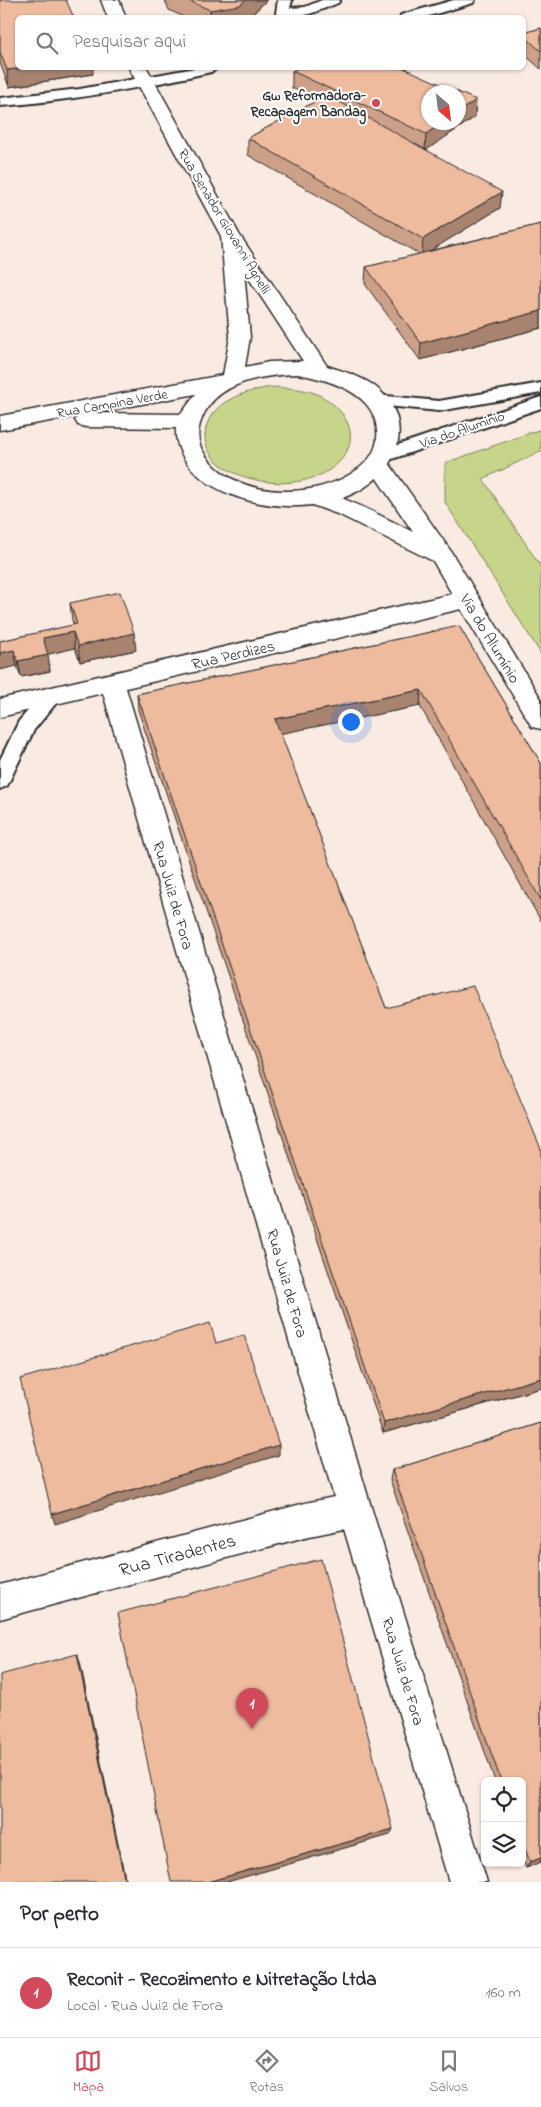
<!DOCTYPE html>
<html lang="pt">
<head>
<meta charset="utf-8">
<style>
  body { margin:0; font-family:"Indie Flower",sans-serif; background:#f7f7f7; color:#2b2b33 }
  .controls { position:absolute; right:15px; bottom:15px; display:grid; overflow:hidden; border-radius:8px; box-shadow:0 1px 4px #0004 }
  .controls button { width:45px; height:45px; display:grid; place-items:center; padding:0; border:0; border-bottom:1px solid #e1e1e2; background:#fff; color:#2b2b33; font:25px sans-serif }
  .compass { position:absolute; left:421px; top:85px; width:45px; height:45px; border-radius:50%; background:#fff; box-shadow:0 1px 4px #0004; rotate:152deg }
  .you { position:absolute; left:350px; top:721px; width:18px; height:18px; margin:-12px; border:4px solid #fff; border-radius:50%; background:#1a73e8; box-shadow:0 0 0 8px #1a73e833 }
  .badge { display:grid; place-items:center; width:32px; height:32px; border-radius:50%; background:#d1495b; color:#fff; font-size:16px; font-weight:700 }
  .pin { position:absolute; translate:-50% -41px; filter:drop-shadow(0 1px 2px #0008) }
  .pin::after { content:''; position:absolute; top:26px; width:18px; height:15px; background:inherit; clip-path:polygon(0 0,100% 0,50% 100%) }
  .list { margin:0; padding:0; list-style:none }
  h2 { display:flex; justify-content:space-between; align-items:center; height:65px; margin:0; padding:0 20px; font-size:21px }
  h2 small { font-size:16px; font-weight:400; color:#7c7c81 }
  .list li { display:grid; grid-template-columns:32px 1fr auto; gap:15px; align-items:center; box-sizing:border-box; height:90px; padding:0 20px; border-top:1px solid #e1e1e2 }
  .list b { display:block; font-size:19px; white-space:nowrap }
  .list p { margin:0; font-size:16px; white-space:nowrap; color:#7c7c81 }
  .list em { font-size:16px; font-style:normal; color:#7c7c81 }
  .icon { flex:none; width:28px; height:28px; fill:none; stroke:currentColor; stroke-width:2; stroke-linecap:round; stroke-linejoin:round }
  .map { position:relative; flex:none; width:541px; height:1882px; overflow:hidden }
  .search { position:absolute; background:#fff; box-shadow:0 1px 4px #0004; left:15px; right:15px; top:15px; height:55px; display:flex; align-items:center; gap:12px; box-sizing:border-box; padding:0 18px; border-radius:8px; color:#7c7c81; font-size:19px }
  .sheet { height:155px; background:#fff }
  nav { display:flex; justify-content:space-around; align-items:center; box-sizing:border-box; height:70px; border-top:1px solid #e1e1e2; background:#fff; font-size:14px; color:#7c7c81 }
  nav a { display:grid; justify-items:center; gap:2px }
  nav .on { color:#d1495b }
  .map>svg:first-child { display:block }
  .green { fill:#c6d589; stroke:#78805a }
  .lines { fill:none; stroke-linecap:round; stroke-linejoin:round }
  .service-casing { stroke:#2b2b2b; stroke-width:4 }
  .minor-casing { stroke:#2b2b2b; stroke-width:3 }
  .secondary-casing { stroke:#2b2b2b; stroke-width:3 }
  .service { fill:#fff; fill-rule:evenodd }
  .minor { fill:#fff; fill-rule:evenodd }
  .secondary { fill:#fff; fill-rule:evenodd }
  .wall { fill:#cda189; stroke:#2b2b2b }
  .shaded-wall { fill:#a7836f; stroke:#2b2b2b }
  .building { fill:#eebb9f; stroke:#2b2b2b }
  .poi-dot { fill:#d1495b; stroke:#fff; stroke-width:2 }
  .labels { text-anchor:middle; stroke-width:4; stroke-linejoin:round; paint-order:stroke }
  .far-poi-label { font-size:14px; font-weight:bold; fill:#2b2b2b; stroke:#fff; text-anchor:end }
  .far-street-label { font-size:14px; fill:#2b2b2b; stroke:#fff }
  .street-label { font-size:16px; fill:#2b2b2b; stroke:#fff }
  .near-street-label { font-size:19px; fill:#2b2b2b; stroke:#fff }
</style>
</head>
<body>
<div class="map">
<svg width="541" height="1882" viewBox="0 0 541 1882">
  <rect width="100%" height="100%" fill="#faebe2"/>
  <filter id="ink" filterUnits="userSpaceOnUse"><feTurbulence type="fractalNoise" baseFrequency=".02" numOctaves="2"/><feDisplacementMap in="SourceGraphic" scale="10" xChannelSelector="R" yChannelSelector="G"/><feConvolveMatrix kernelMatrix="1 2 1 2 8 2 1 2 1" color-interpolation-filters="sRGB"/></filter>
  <g filter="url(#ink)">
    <!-- green -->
    <g class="green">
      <path d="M272,387c15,1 31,1 45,7 26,12 46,40 24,66 -27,31 -89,28 -120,5 -9,-7 -16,-17 -16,-29 1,-34 39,-45 67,-49z"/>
      <path d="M541,429v22l-58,28 58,88v87l-96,-152v-39z"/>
    </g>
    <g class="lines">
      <defs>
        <g id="service">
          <path d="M278,0h14l-2,8 15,-1 17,-7h18l-2,3c-13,5 -51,23 -62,10z"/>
          <path d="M454,0h21l-2,3 -51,15h-22l1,-3z"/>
          <path d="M195,68h23l-7,4c-70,16 -140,29 -211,34v-8l80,-9z"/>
          <path d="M541,383v10l-102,18 -63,-6 -6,-1 -2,-4 2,-4 6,-1 63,6z"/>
          <path d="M541,397v11l-152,52 -6,2 -6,-2 -3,-4 3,-4z"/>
          <path d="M51,690l7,2 3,5 -27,33 -27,56 -7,3v-29l19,-39 25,-29z"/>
        </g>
        <path id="minor" d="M378,457l8,2 64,91 91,149v30l-9,-2 -71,-118 -335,79 246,822 115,372h-38l-105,-353 -39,8 -305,82v-34l305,-82 29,-6 -231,-804 -103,24v-18l452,-105 -19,-33 -93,-46 -36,-13 -3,-5 3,-5c23,-7 86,29 109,40l-46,-68 3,-5z"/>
        <g id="secondary">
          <path d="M101,0h18l7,18h-18z"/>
          <path d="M129,68h18l92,166 88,132c16,5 32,10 46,19 36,27 33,70 -1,97 -43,33 -114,30 -159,4 -20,-12 -39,-34 -37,-58l-90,-1 -8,-2 -3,-5 3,-4 -78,14v-14l223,-41 7,-38 -9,-101zM244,271l59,90 -34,1 -24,5 5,-30zM297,374c34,6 84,20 80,64 -1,17 -14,29 -28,37 -42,25 -117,23 -145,-22 -7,-10 -7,-22 -3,-32 13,-39 61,-46 96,-47zM196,394l-15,20 -88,-1z"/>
        </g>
      </defs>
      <!-- service casing -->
      <use href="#service" class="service-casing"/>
      <!-- minor casing -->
      <use href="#minor" class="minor-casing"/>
      <!-- secondary casing -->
      <use href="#secondary" class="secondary-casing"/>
      <!-- service -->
      <use href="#service" class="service"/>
      <!-- minor -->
      <use href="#minor" class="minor"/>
      <!-- secondary -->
      <use href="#secondary" class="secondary"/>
    </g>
    <!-- wall -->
    <g class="wall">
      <path d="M0,0l93,74 -84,13 -9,-24z"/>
      <path d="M165,0h102l-19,18h-62l-17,-8z"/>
      <path d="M541,28v41l-17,-15v-21z"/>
      <path d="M298,68h110l-2,1 69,48 -49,33 74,58 -71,43 112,-27v104l-121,32 -55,-76 1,-17 53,-13 -171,-99v-17l70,-38 -26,-12v-17z"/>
      <path d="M70,603l66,47 -56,12 -5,-14 -28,6 3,17 -29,6 -4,-11 -17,-25 74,-16 -2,-5z"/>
      <path d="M459,626l82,137v158l-121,-215 -140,27 106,275 155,141v239l-158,45 -245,-723 -1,-16z"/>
      <path d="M541,1423v439l-15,6 -4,-10v-77h-27l-105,-301 2,-10z"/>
    </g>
    <!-- shaded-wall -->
    <g class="shaded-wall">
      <path d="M246,0h21l-19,18h-38v-8z"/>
      <path d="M26,68h67v6l-84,13 -2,-17z"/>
      <path d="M476,100l-1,17 -50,34 1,-17 17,-12h15v-10z"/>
      <path d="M502,192l-2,16 -78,48 1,-17z"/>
      <path d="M541,311v17l-121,32 1,-17z"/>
      <path d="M73,632l2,16 -30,7 -2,-17z"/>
      <path d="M134,633l2,17 -56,12 -2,-16z"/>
      <path d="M14,650l3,16 -17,4v-17z"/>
      <path d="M48,655l2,16 -29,6 -3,-16z"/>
      <path d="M421,690l-1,16 -146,29 1,-16z"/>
      <path d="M541,1378v10l-158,45 1,-10z"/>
      <path d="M279,1445v10l-224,69 -3,-10z"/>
      <path d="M77,1654l3,8 46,220h-1z"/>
      <path d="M393,1829l-3,6 -163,47h-20z"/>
      <path d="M541,1858v4l-15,6 4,-6z"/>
    </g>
    <!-- building -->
    <g class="building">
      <path d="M0,0h66l8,18h-56v50h8l-19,2 -7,-18z"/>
      <path d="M187,0h59l-6,5 -30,5z"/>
      <path d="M541,28v23l-17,-15v-3z"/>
      <path d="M298,68h106l72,32 -18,12v-20h-30v30h15l-17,12 -134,-63z"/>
      <path d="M327,95l175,97 -79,47 -175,-101z"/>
      <path d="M541,224v87l-120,32 -55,-76z"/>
      <path d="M120,592l14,41 -56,13 -5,-14 -30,6 5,17 -30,6 -4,-11 -14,3v-12l77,-17 -7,-21z"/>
      <path d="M459,626l82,137v137l-120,-210 -146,29 111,289 87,-22 68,163v229l-157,45 -247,-729z"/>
      <path d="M210,1323l6,20 28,-8 35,110 -227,69 -32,-135z"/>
      <path d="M541,1423v435l-11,4 -8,-21v-60h-21l-109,-311z"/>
      <path d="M321,1559l72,270 -186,53h-36l-53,-269z"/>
      <path d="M77,1654l48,228h-125v-207z"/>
    </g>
  </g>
  <!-- markers -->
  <circle class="poi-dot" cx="376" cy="103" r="5"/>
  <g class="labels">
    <!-- far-poi labels -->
    <g class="far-poi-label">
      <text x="366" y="100">Gw Reformadora-<tspan x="366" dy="16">Recapagem Bandag</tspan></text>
    </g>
    <!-- far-street labels -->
    <g class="far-street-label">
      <text transform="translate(225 221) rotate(59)" y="5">Rua Senador Giovanni Agnelli</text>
      <text transform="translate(112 403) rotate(-10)" y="5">Rua Campina Verde</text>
      <text transform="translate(462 429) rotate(-19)" y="5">Via do Aluminio</text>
    </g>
    <!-- street labels -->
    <g class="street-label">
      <text transform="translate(491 638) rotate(59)" y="6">Via do Alumínio</text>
      <text transform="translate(233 654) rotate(-13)" y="6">Rua Perdizes</text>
      <text transform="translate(174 895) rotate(74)" y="6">Rua Juiz de Fora</text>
      <text transform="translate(288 1283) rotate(74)" y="6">Rua Juiz de Fora</text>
      <text transform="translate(404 1671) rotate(73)" y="6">Rua Juiz de Fora</text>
    </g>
    <!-- near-street labels -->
    <g class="near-street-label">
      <text transform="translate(177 1554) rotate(-15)" y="7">Rua Tiradentes</text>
    </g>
  </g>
</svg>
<div class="controls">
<button><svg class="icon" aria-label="locate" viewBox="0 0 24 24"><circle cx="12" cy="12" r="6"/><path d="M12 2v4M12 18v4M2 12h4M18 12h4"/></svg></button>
<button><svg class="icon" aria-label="layers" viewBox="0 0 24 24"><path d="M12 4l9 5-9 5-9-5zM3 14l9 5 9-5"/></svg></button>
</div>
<svg class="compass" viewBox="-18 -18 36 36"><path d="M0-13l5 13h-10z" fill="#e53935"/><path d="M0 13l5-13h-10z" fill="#7c7c81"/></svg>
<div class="you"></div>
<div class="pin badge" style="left:252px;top:1729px">1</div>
<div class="search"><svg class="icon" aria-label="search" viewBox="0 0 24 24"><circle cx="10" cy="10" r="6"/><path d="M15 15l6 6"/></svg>Pesquisar aqui</div>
</div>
<section class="sheet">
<h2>Por perto<small></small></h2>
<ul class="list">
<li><span class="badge">1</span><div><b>Reconit - Recozimento e Nitretação Ltda</b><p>Local · Rua Juiz de Fora</p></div><em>160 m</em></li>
</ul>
</section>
<nav>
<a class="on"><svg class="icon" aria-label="map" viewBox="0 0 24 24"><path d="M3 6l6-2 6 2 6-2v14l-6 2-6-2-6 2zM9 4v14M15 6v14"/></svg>Mapa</a>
<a><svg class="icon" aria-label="directions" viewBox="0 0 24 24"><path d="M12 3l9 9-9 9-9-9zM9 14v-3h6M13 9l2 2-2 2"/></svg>Rotas</a>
<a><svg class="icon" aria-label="saved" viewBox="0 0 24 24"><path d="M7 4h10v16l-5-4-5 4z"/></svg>Salvos</a>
</nav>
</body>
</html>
